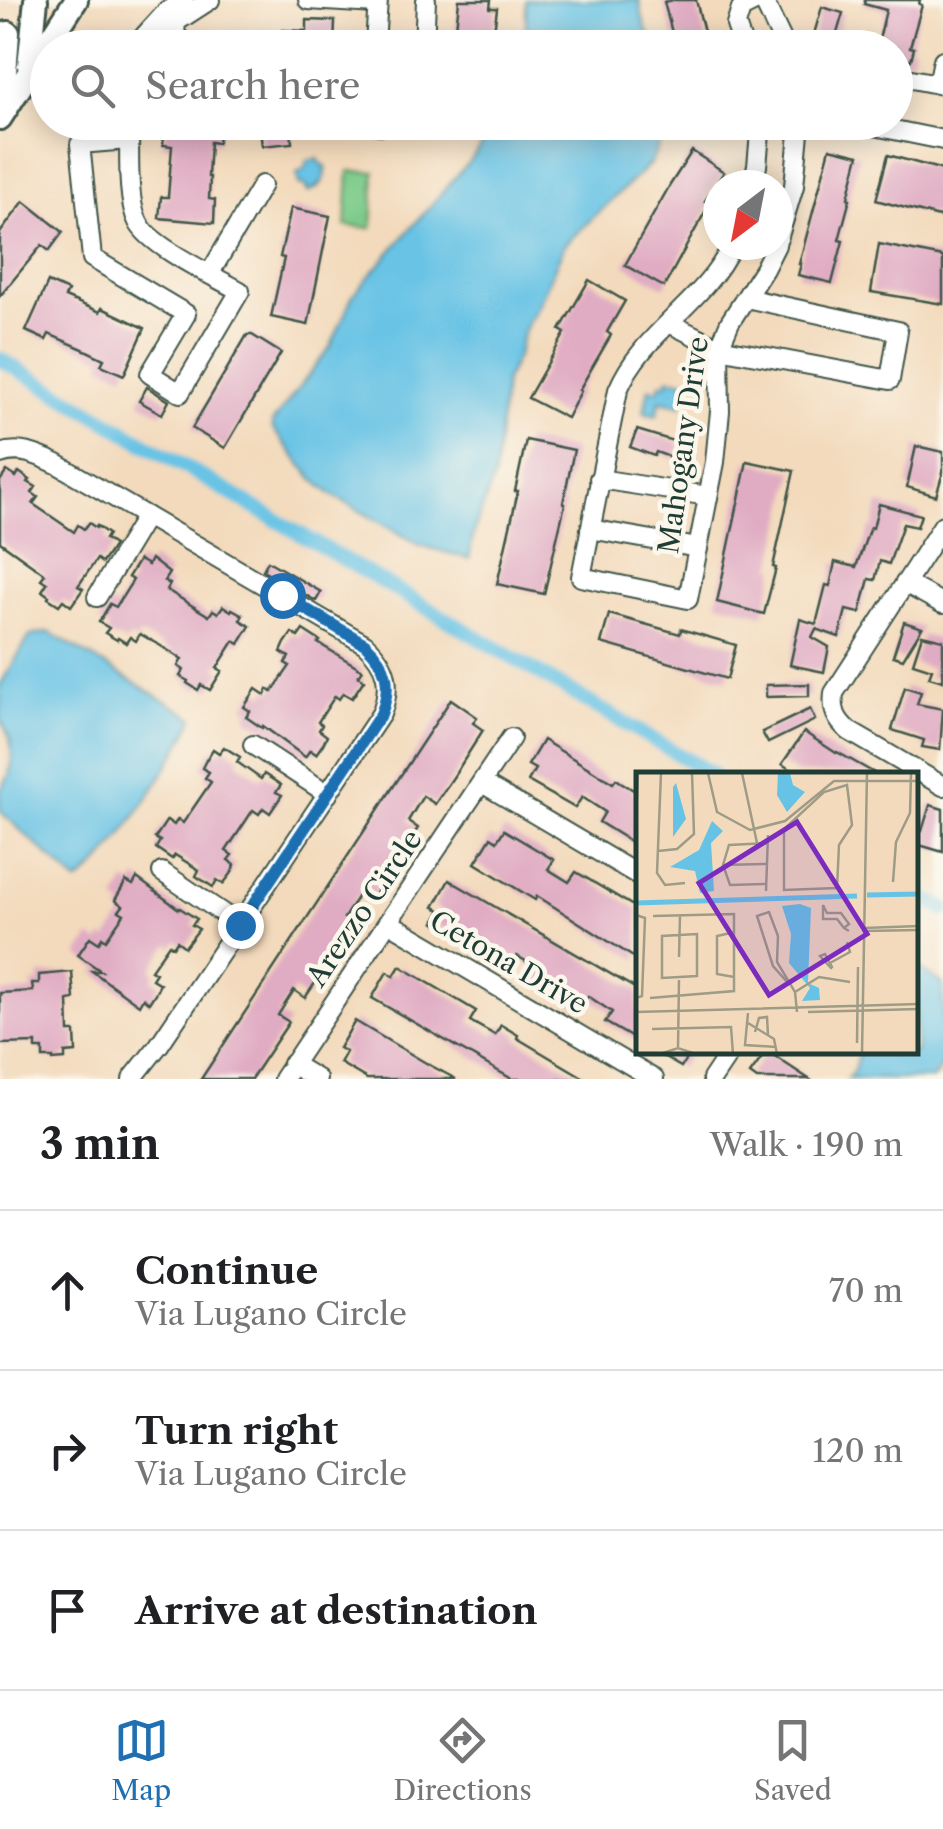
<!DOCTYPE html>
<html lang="en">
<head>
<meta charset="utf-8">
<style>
  body { margin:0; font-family:"Libre Caslon Text",serif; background:#f6f6f6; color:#202124 }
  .compass { position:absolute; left:703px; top:170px; width:90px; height:90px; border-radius:50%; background:#fff; box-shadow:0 5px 25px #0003; rotate:212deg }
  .stop { position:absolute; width:30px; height:30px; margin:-22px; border:8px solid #1f6fb2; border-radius:50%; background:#fff }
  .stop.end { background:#1f6fb2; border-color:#fff; box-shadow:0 2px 10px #0008 }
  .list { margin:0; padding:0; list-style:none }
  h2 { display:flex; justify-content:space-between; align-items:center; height:130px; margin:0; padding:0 40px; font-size:42px }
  h2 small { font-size:32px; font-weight:400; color:#757577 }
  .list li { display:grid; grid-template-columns:65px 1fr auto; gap:30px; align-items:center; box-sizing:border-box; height:160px; padding:0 40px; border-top:2px solid #e0e0e0 }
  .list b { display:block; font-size:38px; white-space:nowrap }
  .list p { margin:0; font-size:32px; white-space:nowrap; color:#757577 }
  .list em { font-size:32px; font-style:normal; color:#757577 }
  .icon { flex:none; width:55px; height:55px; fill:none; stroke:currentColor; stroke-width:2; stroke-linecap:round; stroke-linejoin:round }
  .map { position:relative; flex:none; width:943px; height:1079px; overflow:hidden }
  .search { position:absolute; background:#fff; box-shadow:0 5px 25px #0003; left:30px; right:30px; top:30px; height:110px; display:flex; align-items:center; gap:25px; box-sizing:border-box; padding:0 35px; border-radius:55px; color:#757577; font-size:38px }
  .sheet { height:610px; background:#fff }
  nav { display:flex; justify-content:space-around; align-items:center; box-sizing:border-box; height:140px; border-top:2px solid #e0e0e0; background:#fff; font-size:28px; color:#757577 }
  nav a { display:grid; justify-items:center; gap:5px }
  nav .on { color:#1f6fb2 }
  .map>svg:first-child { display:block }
  .green { fill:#7dcb8a; stroke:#4e845f; stroke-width:2.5 }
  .water { fill:#67c3e5; stroke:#43808c; stroke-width:2.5 }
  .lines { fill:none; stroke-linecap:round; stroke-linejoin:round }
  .canal { stroke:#67c3e5; stroke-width:15 }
  .building { fill:#e0acc3 }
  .minor-casing { stroke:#3f5548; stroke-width:22 }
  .major-casing { stroke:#3f5548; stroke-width:28 }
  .minor { stroke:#fff; stroke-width:18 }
  .major { stroke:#fff; stroke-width:22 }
  .route { stroke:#1f6fb2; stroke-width:12 }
  .labels { text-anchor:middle; stroke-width:9; stroke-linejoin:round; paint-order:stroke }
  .street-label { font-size:28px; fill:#1f3d34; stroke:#fbf7ec }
  .inset-river { fill:none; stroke:#67c3e5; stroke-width:5 }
  .inset-road { fill:none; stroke:#9e9b86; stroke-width:2.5 }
  .view { fill:#7b2cbf; fill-opacity:0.15; stroke:#7b2cbf; stroke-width:5 }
  .inset-edge { fill:none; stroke:#1f3d34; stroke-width:5 }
</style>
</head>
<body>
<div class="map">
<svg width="943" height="1079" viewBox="0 0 943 1079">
  <rect width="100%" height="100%" fill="#fbf7ec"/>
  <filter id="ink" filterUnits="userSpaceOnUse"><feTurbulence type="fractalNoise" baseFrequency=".01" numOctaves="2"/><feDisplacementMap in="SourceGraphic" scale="20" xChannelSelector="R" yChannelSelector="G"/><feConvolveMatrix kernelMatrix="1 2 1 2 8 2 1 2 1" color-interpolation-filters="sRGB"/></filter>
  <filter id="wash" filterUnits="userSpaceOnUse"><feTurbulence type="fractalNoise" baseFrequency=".0048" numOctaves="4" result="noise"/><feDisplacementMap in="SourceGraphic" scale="40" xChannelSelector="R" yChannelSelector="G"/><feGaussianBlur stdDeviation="2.25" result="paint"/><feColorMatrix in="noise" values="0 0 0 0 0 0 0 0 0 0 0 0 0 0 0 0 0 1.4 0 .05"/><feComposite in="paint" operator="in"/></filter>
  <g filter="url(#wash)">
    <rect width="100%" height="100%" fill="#f3dabc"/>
    <!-- green -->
    <path class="green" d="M349,171l26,1 -3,56 -26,-2z"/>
    <!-- water -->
    <g class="water">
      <path d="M526,0h113l5,24 10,23h-128z"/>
      <path d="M499,123h164l-1,14 -11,26 -86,81 -28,64 -13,22 -7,27 -12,24 -11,96 -20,54 -5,28 -49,-14 -88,-50 -19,-16 -40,-50 -1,-6 59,-77 22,-51 119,-137z"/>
      <path d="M318,159l3,5 5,2c1,14 -6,21 -18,26l-3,-6 -6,-1 -2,-11 8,-5 2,-8z"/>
      <path d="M669,378l17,3 -5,24 -21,-4 -3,14 -13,-3 5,-24 10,2 2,-7 6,1z"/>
      <path d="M49,632l145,86c-13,32 -89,152 -117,164l-77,-71v-20l9,-16 3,-14 -2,-22 -10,-21v-33l30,-49z"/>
      <path d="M916,966l27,18v80l-10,15h-86l7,-8 5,-19h57z"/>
    </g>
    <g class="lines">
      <!-- canal -->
      <g class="canal">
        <path d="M0,359l712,415"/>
        <path d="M916,893l27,16"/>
      </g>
    </g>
    <g id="blocks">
      <!-- building -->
      <g class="building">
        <path d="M459,0h32l-1,8h7l-5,40h-38z"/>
        <path d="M673,0h23l12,48h-32l-12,-46z"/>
        <path d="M865,0h55l-1,4 3,1 -12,42 4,1 -3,12 -15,-4v-8h-19l9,-38 -22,-6z"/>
        <path d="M822,7l21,6 -8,27 -21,-6z"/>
        <path d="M307,20l28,1 -1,27h-105l1,-15 53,2v-5l24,1z"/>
        <path d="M165,122h55l-2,21 -8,-1 -2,35h2l-1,22 6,1 -1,23 -55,-5 2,-21h7l4,-51 -9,-1z"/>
        <path d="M259,122h31l2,21 -30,3z"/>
        <path d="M348,122h36l-1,13 -35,-4z"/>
        <path d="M439,122h25l-2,17 -24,-3z"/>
        <path d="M830,148l29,7 -11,43 2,1 -11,41 4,1 -11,42 -34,-8 3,-11h-2z"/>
        <path d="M692,151l32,21 -19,29 5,2 -46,84 -39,-22 45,-80z"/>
        <path d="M888,155l55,15v48l-67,-18z"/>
        <path d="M24,201l39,31 -14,19 -7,-6 -42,51v-63z"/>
        <path d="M291,208l39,8 -22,109 -37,-8 13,-59 -4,-1z"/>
        <path d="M879,244l64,13v47l-72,-12z"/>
        <path d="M589,280l36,21 -18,31 4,3 -32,55 2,1 -14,27 -39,-20 37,-65 -5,-3z"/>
        <path d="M48,282l20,9 -3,6 35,15 2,-4 43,20 -21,47 -23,-10 3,-6 -21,-10 -34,-15 -3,6 -20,-9z"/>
        <path d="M247,335h5l29,18 -56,95 -33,-20z"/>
        <path d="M147,387l22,14 -7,13 -23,-13z"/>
        <path d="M637,430l43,13 -5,16 -19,-7 -2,4 -24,-9z"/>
        <path d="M526,440l48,10 -11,53 2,1 -21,90 -47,-10 21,-93h-3z"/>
        <path d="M916,446l27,6v20l-7,24 -29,-9z"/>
        <path d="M747,461l47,10 -21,96 3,1 -12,46 -47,-12z"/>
        <path d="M7,471l9,6 3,-5 11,8 -2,2 8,5 -4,6 6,4 -5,7 25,17 16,11 4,-7 6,4 5,-6 7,5 1,-2 11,8 -3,5 9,6 -12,18 -5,-4 -19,27 5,3 -12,17 -8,-6 -4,5 -11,-7 1,-2 -7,-5 5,-8 -6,-4 4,-5 -45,-32v-61z"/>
        <path d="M879,504l42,11 -4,12 -14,-3 -14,40 -9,-3 -5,19 -6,-1 -9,34 -14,-3 -7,27 -23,-8 -4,8 17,10 -5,25 -34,-7 10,-46 16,5 10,-39 4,1 5,-24 21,5 14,-40 3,1z"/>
        <path d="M151,559l18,14 -5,8 6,3 -3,6 42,26 4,-6 5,3 5,-7 8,5 1,-2 11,6 -3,5 10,6 -11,18 -5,-3 -17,27 5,3 -12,19 -9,-5 -3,5 -11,-7 1,-2 -8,-5 4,-6 -6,-4 4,-7 -26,-16 -16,-9 -4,7 -6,-4 -4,6 -8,-5 -1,2 -12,-7 4,-5 -10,-6 11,-18 6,3 17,-27 -5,-3 11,-17 9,5z"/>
        <path d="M268,561l53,31 -5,9 -53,-31z"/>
        <path d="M609,614l71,20 1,-5 55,16 -9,34 -126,-36z"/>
        <path d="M904,622l18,6 -19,31 -10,-3z"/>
        <path d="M303,630l17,11 -2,2 45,27 -5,6 6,4 -12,18 -9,-5 -4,6 -4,-3 -17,26 4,3 -3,5 8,6 -4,8 -7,10 -6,-4 -5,7 -42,-31 -1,2 -16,-11 4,-6 -6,-4 12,-18 9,6 3,-6 4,3 18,-26 -5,-3 4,-6 -8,-5 4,-9 7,-10 6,4z"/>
        <path d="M922,635l21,5v41l-14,-4 3,-8 -19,-6z"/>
        <path d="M809,684v12l-43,1v-12z"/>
        <path d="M905,687l16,5 -4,12 26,5 -3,41 -18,-3 2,-7 -32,-10z"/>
        <path d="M451,699l26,18 -4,6 10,7 -29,46 -19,28 -12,-8 -15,25 10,7 -48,73 -11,-7 -15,24 10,7 -49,73 -11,-8 -16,25 11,7 -38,57h-50z"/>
        <path d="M810,709l5,11 -47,23 -6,-11z"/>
        <path d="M804,732l32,21 1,-1 39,22h-79l-15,-10z"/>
        <path d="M543,740l70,43 3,-4 22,14v53l-39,-24 6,-10 -23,-15 -7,11 -47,-27 7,-12 -7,-4z"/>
        <path d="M224,747l16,10 -3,5 24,17 3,-5 17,11 -5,7 6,3 -12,18 -7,-5 -4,6 -6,-4 -27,41 6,4 -4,5 7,5 -4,9 -8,10 -6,-4 -4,7 -17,-11 3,-6 -24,-15 -3,4 -16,-11 4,-7 -5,-3 12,-18 7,5 4,-6 5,4 28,-41 -6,-4 4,-6 -7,-4 4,-8 7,-11 6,4z"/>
        <path d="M930,805l13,4v43l-27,-8v-15l6,2z"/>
        <path d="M504,830l50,30 -6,9 21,13 7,-10 62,37v51l-101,-64 -2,4 -60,-37 16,-26 6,4z"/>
        <path d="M137,878l42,31 1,-1 17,11 -5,6 7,4 -14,18 -8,-6 -4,6 -4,-3 -18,26 5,3 -4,6 8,5 -4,8 -7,11 -6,-5 -4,7 -47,-34h9l-23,-16 12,-18 9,6 3,-6 4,3 18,-26 -5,-3 4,-5 -8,-6 11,-19 7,4z"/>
        <path d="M449,880l189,110v51l-33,-19 7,-10 -24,-16 -7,12 -47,-27 7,-11 -24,-14 -7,11 -76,-45 7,-12 -7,-3z"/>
        <path d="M400,966l76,45 -6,10 25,14 6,-10 17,10 -1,3 69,41h-74l-140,-81 15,-26 7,4z"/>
        <path d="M72,972l2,27 -6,1 1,32h6l1,20 -11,1v6l-12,1v-2h-10v-9h-7v-6l-36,1v-51l33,-2 -1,-8h7v-8z"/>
        <path d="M355,1021l71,42 30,16h-89l-27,-16 6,-11 -7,-4z"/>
        <path d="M655,1052h36l-10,15z"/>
        <path d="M766,1052h2l41,27h-52l-7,-5z"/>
      </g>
    </g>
  </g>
  <g filter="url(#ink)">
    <use href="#blocks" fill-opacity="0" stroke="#3f5548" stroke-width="2.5"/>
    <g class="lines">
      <defs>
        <g id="minor">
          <path d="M308,0l69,4"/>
          <path d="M378,0l-3,44 43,4"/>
          <path d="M763,0l23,48"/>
          <path d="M175,34l1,-12 34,-22"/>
          <path d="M145,35l21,-23 18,-12"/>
          <path d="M133,48c16,-22 40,-21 56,0"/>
          <path d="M424,48l2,-48"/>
          <path d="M744,48l-8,-23 5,-16 18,-9"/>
          <path d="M28,74l20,14"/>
          <path d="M896,76l47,9"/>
          <path d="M938,84l5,-24"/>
          <path d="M855,122l88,18"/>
          <path d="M128,140l-48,4 12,114 94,56 -36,60 30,19 60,-102c-24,-14 -91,-45 -102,-69 -12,-23 -8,-73 -9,-100"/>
          <path d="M752,185l5,-19 4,-44"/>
          <path d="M778,239l16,-53 6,-64"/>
          <path d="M732,245c-27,58 -90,87 -114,145l-37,187 107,22 27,-137 5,-51 -1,-63 11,-26 34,-53 12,-24"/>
          <path d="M210,273l52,-88"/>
          <path d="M669,323l50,25 171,32 8,-49 -152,-33"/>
          <path d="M0,454c20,-7 38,1 57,10l308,180c23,21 27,41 16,70l-222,331 -27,34"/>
          <path d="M599,479l109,17"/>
          <path d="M943,525l-109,168c-2,17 2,27 15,38l94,55"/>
          <path d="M590,529l108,19"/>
          <path d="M905,583l38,21"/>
          <path d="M97,597l49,-81"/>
          <path d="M253,745l75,49"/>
          <path d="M482,783l156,92"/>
          <path d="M162,872l78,53"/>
          <path d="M388,922l266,157"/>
          <path d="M292,1064l25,15"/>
          <path d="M283,1079l228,-341"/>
          <path d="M712,1079l18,-27"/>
        </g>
        <g id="major">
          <path d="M29,66l7,-66"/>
          <path d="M2,112l6,-79"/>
          <path d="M0,118l76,-118"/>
        </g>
      </defs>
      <!-- minor casing -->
      <use href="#minor" class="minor-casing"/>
      <!-- major casing -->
      <use href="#major" class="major-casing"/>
      <!-- minor -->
      <use href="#minor" class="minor"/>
      <!-- major -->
      <use href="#major" class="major"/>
    </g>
  </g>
  <g class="lines" filter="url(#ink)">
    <!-- route -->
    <path class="route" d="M240,925l141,-211c11,-29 7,-49 -16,-70l-83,-49"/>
  </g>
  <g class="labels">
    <!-- street labels -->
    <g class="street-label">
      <text transform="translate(683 445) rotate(-82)" y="10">Mahogany Drive</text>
      <text transform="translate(364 908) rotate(-56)" y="10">Arezzo Circle</text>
      <text transform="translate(509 962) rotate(30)" y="10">Cetona Drive</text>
    </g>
  </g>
  <!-- overview -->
  <g transform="translate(636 772)">
    <rect width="282" height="282" fill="#f3dabc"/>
    <path d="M142,1h12l3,12 12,7 -18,20 -10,-17zM40,11l10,36 -13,18v-50zM76,49l11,10 -12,12 3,48 -14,2 -5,-22 -25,-4 29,-17zM164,132l11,4 -3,75 11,5 1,12 -18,1 8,-13 -21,-25 2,-29 -9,-28z" fill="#67c3e5"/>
    <path class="inset-river" d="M231,123l52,-1M0,131l221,-7"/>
    <path class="inset-road" d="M25,1l-4,100 8,12 20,-2M72,1l9,39 33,18 35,-9 49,-40h85M106,1l15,70M211,13l5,40 -13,20 -2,43 -53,2v-61l40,-37zM0,46l2,-45M22,79l19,-2 17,-15 -2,-61M87,93l44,-1M257,110l3,-40 14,-29 1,-40M130,112l-36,1 -7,-20 6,-20 39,-2M130,119l2,-56M0,143l9,3 -3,78 -6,2M208,156l5,-4 -8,-11h-14l-4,-8v14h14l7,9 5,3M228,156l55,-2M228,159l55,-1M61,162v42l-35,2v-42zM189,182l7,13 -1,1 -11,-12zM43,185l1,-42M194,191l20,-11 -3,-10M98,205l-17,-3v-38l18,-4M152,211l-15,-17 -16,-50 12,-4 9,24 -1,26 18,30 2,20M159,220l24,-15 31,5M14,226l84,-7v-77l-81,2M0,240l283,-8M172,240l111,-3M112,241l-3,32 31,2M112,251l26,16 3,15M16,257l79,-2 2,27M119,260l4,-14 8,-1 1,18M221,271l1,-76M42,276l1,-68M24,282l18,-6 18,6M226,282l5,-281"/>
    <path class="view" d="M161,50l70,112 -98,61 -70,-112z"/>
    <rect width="282" height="282" class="inset-edge"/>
  </g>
</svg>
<svg class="compass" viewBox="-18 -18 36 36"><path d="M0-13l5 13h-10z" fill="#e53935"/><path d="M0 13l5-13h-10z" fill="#757577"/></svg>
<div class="stop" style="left:282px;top:595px"></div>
<div class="stop end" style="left:240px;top:925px"></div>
<div class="search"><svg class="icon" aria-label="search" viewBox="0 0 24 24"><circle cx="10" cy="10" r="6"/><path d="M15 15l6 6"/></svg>Search here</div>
</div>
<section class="sheet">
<h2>3 min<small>Walk · 190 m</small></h2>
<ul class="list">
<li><svg class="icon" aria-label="ahead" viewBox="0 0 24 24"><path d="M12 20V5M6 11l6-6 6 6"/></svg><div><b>Continue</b><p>Via Lugano Circle</p></div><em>70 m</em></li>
<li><svg class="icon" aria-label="right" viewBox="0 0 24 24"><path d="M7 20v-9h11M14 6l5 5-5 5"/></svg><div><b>Turn right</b><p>Via Lugano Circle</p></div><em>120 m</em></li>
<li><svg class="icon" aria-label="arrive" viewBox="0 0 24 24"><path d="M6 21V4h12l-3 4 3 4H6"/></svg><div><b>Arrive at destination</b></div></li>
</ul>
</section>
<nav>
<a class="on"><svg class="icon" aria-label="map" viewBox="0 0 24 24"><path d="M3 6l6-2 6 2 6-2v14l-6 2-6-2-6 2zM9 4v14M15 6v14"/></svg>Map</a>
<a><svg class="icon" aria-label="directions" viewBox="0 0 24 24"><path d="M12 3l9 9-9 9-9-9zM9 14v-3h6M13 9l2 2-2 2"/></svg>Directions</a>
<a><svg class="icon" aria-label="saved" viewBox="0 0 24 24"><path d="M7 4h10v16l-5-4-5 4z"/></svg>Saved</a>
</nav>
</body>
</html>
